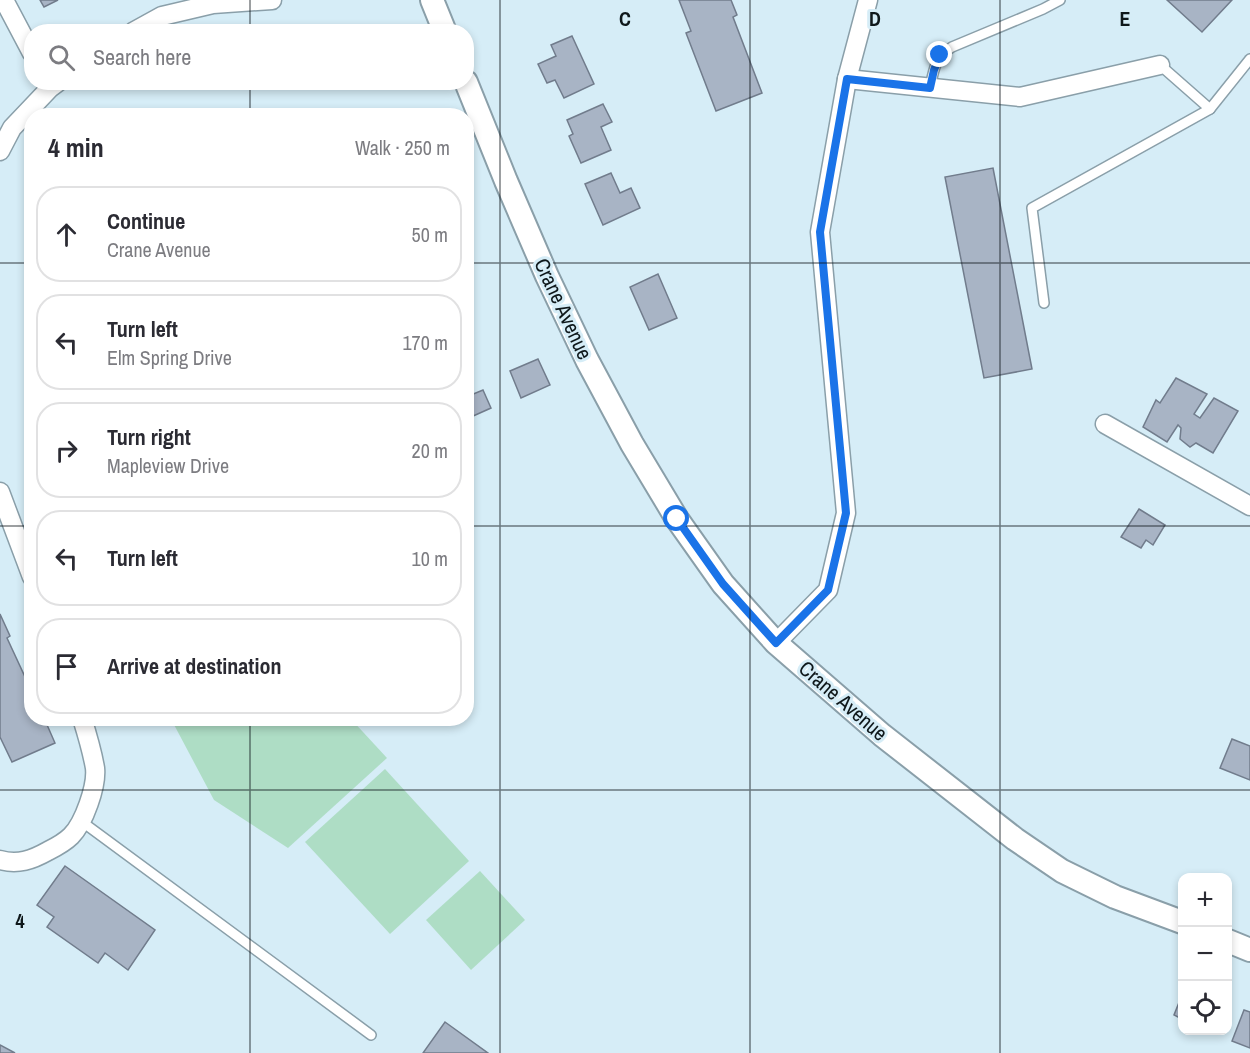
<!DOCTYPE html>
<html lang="en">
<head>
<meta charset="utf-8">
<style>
  body { margin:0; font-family:"Archivo Narrow",sans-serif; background:#f7f7f7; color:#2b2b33 }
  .controls { position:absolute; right:18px; bottom:18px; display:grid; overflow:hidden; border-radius:12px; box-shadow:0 3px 9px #0003 }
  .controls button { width:54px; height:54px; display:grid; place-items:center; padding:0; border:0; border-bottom:2px solid #e1e1e2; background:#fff; color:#2b2b33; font:30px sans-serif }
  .stop { position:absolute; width:18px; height:18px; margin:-14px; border:4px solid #1a73e8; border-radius:50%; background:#fff }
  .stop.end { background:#1a73e8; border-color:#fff; box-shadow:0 2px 6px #0008 }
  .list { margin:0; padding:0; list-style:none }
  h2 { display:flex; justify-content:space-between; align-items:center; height:78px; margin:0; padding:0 24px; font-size:26px }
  h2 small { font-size:20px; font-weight:400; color:#7c7c81 }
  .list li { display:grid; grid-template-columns:39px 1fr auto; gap:18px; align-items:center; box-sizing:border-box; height:96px; margin:0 12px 12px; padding:0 12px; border:2px solid #e1e1e2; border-radius:24px }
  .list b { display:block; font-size:22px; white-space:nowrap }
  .list p { margin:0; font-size:20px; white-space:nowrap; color:#7c7c81 }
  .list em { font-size:20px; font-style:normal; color:#7c7c81 }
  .icon { flex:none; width:33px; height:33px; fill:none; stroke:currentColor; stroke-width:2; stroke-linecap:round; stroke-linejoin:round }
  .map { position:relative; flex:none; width:1250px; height:1053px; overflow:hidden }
  .search { position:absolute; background:#fff; box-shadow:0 3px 9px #0003; left:24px; top:24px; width:450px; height:66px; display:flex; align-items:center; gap:15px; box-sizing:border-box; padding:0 21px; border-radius:24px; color:#7c7c81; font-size:22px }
  .panel { position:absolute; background:#fff; box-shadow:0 3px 9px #0003; left:24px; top:108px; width:450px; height:618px; border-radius:24px }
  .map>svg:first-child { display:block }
  .green { fill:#aeddc5 }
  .building { fill:#a8b4c5; stroke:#717c8c; stroke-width:1.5 }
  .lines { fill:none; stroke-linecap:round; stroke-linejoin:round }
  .service-casing { stroke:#8a9fa9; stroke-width:12 }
  .minor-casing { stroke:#8a9fa9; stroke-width:21 }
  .tertiary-casing { stroke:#8a9fa9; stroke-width:26 }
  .service { stroke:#fff; stroke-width:9 }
  .minor { stroke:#fff; stroke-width:18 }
  .tertiary { stroke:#fff; stroke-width:22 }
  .route { stroke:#1a73e8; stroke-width:8 }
  .grid { fill:none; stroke:#0f181b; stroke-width:1.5; stroke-opacity:0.55 }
  .labels { text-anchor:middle; stroke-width:6; stroke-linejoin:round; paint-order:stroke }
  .street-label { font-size:21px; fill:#0f181b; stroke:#d6edf7 }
  .grid-label { font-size:20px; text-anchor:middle; font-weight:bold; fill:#0f181b; stroke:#d6edf7; stroke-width:6; stroke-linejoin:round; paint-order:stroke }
</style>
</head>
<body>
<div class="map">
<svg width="1250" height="1053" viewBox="0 0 1250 1053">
  <rect width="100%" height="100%" fill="#d6edf7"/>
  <!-- green -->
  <g class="green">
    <path d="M171,719h180l36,39 -99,90 -74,-48z"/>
    <path d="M385,769l84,92 -79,73 -85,-92z"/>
    <path d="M480,871l45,49 -54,50 -45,-50z"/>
  </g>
  <!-- building -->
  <g class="building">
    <path d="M40,0h18l-14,7z"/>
    <path d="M679,0h52l6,15 -4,2 29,76 -46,18 -30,-78 5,-2z"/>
    <path d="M1167,0h65l-30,32z"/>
    <path d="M572,36l22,48 -30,14 -9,-18 -8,3 -9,-19 18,-8 -5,-11z"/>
    <path d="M603,104l9,18 -11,5 10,23 -30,13 -12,-27 4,-2 -6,-14z"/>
    <path d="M993,168l39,201 -48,9 -39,-201z"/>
    <path d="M611,173l9,20 11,-5 9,20 -37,17 -18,-41z"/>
    <path d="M658,274l19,44 -28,12 -19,-43z"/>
    <path d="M538,359l12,26 -29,13 -11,-27z"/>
    <path d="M1176,378l31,16 -13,20 6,4 14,-20 24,13 -25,42 -17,-10 -6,4 -10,-8 1,-11 -3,-3 -11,17 -24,-15 13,-27 4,3z"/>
    <path d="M483,390l8,18 -20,9 -5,-11v-9z"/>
    <path d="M1139,509l26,16 -12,20 -7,-5 -5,8 -20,-11z"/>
    <path d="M0,614l10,22 -3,2 25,54v26h12l11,25 -43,19 -12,-25z"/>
    <path d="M1232,739l18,7v34l-30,-12z"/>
    <path d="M65,866l90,64 -27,40 -23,-17 -7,10 -51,-36 7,-10 -17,-12z"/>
    <path d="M1182,995v24l-8,-4z"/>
    <path d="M1244,1010l6,2v36l-18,-7z"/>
    <path d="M445,1022l43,31h-65z"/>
    <path d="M0,1045l15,8h-15z"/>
  </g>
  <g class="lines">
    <defs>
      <g id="service">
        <path d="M930,88c4,-20 5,-30 22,-41l91,-38 17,-9"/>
        <path d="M1210,109l40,-50"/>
        <path d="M1044,303l-12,-95 178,-99 -50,-44"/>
        <path d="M81,821l290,214"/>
      </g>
      <g id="minor">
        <path d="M4,0l28,53"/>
        <path d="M133,32l29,-16 51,-12 59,-4"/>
        <path d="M847,79l173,18 140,-32"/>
        <path d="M0,151l12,-23 38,-40 8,-6"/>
        <path d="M1105,424l145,82"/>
        <path d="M0,492l32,85"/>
        <path d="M776,643l52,-53 18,-77 -26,-281 27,-153 21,-79"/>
        <path d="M0,860c18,5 32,0 48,-9 8,-4 16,-8 23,-15 13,-13 26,-50 24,-68 -3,-17 -8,-34 -13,-50"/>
      </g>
      <g id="tertiary">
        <path d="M432,0l13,32"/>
        <path d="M466,82l40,99 41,95 40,84 45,84 45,75 46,65 53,59 106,92 133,104 47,32 53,26 67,25"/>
        <path d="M1228,941l22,9"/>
      </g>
    </defs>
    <!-- service casing -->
    <use href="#service" class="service-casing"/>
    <!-- minor casing -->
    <use href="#minor" class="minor-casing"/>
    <!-- tertiary casing -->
    <use href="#tertiary" class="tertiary-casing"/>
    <!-- service -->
    <use href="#service" class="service"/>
    <!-- minor -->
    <use href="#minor" class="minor"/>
    <!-- tertiary -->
    <use href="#tertiary" class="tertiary"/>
  </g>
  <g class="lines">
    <!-- route -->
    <path class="route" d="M677,519l46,65 53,59 52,-53 18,-77 -26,-281 27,-153 83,9 4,-18 6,-15"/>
  </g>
  <!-- grid -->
  <path class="grid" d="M250,0v32M500,0v1053M750,0v1053M1000,0v1053M250,82v34M0,263h32M466,263h784M0,526h32M466,526h784M250,718v335M0,790h1250"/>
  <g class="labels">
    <!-- street labels -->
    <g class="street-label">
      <text transform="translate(563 309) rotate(65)" y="7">Crane Avenue</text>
      <text transform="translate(843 701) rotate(41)" y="7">Crane Avenue</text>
    </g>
  </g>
  <g class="grid-label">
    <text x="625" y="26">C</text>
    <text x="875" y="26">D</text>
    <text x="1125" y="26">E</text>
    <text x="20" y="928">4</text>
  </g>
</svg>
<div class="controls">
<button>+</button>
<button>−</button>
<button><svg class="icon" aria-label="locate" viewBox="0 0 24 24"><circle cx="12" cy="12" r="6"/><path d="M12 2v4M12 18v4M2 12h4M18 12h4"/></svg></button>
</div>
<div class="stop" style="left:677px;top:519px"></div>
<div class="stop end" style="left:940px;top:55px"></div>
<div class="search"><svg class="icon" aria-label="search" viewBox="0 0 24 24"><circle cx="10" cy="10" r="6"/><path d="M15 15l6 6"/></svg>Search here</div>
<section class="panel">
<h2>4 min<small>Walk · 250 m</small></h2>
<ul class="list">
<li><svg class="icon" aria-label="ahead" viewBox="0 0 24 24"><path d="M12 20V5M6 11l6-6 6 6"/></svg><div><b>Continue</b><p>Crane Avenue</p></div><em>50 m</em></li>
<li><svg class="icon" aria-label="left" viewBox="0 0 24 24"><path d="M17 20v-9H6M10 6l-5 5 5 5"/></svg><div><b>Turn left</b><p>Elm Spring Drive</p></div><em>170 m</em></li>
<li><svg class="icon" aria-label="right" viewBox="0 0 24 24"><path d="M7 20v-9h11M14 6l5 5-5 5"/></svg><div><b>Turn right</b><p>Mapleview Drive</p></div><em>20 m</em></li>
<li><svg class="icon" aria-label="left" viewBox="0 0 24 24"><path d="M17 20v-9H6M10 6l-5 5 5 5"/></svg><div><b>Turn left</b></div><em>10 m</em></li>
<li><svg class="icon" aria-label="arrive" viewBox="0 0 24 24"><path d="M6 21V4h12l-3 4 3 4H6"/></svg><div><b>Arrive at destination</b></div></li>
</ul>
</section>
</div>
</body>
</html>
